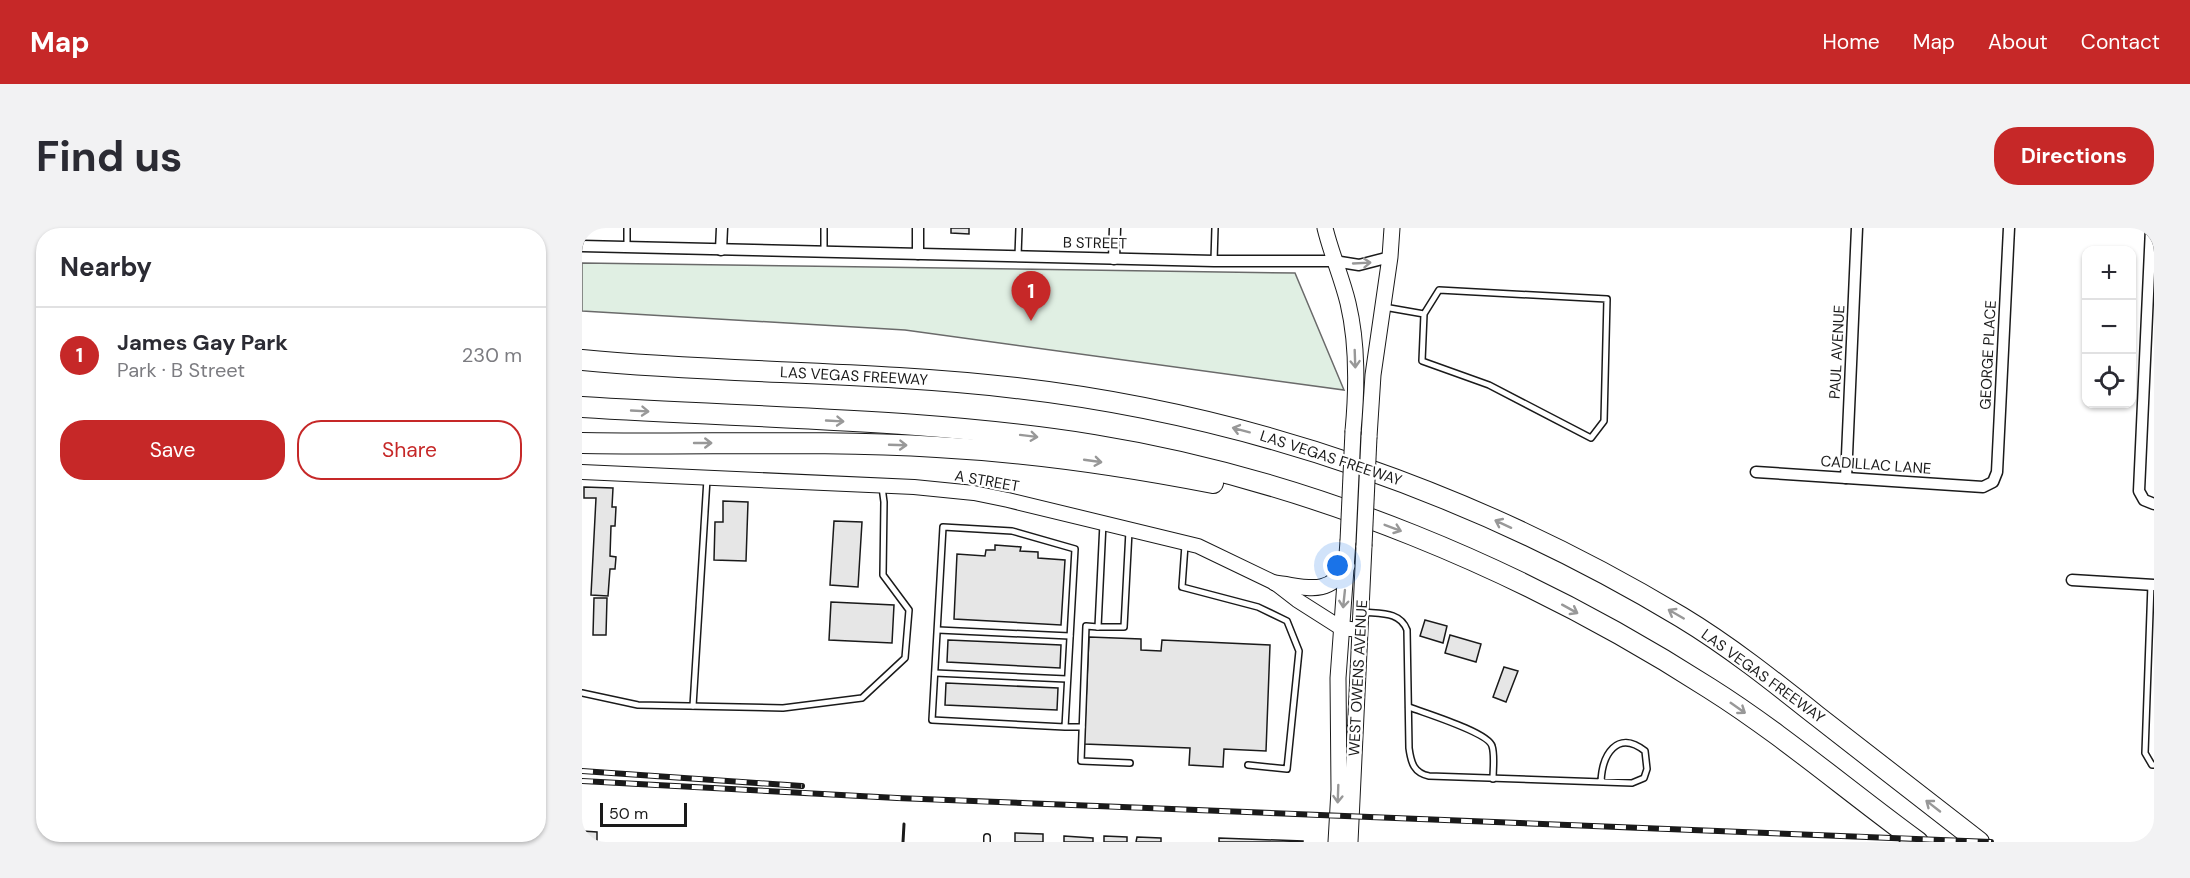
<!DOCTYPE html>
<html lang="en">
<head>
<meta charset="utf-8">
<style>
  body { margin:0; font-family:"DM Sans",sans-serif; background:#f2f2f3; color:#2b2b33 }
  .controls { position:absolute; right:18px; top:18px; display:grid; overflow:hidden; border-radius:12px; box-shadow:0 2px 4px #0004 }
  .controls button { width:54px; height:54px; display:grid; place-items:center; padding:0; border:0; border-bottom:2px solid #e1e1e2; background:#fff; color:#2b2b33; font:30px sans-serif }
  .scale { position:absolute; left:18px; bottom:15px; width:87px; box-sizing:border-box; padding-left:6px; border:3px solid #1a1a1a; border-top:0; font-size:16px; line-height:21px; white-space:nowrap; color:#1a1a1a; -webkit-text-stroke:4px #fff; paint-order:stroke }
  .you { position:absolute; left:756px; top:338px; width:21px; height:21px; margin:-15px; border:4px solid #fff; border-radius:50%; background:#1a73e8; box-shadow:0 0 0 9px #1a73e833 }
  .badge { display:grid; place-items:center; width:39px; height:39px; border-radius:50%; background:#c62828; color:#fff; font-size:20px; font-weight:700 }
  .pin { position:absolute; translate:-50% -50px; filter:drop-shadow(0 2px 3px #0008) }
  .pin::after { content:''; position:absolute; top:32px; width:21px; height:18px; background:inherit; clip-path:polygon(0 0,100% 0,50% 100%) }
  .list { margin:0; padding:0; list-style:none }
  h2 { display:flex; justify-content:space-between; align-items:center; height:78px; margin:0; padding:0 24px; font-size:26px }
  h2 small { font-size:20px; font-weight:400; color:#7c7c81 }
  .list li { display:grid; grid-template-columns:39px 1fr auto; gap:18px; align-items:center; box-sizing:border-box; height:96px; padding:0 24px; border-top:2px solid #e1e1e2 }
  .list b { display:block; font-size:22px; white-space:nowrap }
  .list p { margin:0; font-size:20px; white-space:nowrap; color:#7c7c81 }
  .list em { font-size:20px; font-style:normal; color:#7c7c81 }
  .actions { display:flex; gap:12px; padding:18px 24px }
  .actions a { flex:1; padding:14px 0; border:2px solid #c62828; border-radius:24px; text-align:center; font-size:21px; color:#c62828 }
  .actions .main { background:#c62828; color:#fff }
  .icon { flex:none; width:33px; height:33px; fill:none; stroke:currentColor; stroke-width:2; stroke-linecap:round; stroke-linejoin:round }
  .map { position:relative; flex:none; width:1572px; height:614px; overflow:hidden; border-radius:24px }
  header { display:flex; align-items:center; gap:36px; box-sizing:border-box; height:84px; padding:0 30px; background:#c62828; color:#fff }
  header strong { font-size:28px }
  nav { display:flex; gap:33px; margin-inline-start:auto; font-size:21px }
  .intro { display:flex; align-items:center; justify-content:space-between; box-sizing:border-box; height:144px; padding:0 36px }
  h1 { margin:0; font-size:42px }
  .button { padding:15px 27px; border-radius:24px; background:#c62828; color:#fff; font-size:21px; font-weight:700 }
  main { display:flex; gap:36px; padding:0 36px }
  aside { flex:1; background:#fff; border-radius:24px; box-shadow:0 2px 4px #0004 }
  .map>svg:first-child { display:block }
  .green { fill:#e0efe3; stroke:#6a6a6a; stroke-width:1.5 }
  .building { fill:#e6e6e6; stroke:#1a1a1a; stroke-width:1.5 }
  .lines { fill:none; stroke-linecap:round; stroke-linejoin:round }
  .service-casing { stroke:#1a1a1a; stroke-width:8 }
  .minor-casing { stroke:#1a1a1a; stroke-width:13 }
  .tertiary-casing { stroke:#1a1a1a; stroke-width:16 }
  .secondary-casing { stroke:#1a1a1a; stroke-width:17 }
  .motorway-casing { stroke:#1a1a1a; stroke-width:22 }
  .service { stroke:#fff; stroke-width:5 }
  .minor { stroke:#fff; stroke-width:10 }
  .tertiary { stroke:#fff; stroke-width:14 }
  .secondary { stroke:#fff; stroke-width:15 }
  .motorway { stroke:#fff; stroke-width:20 }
  .rail-casing { stroke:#1a1a1a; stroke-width:6 }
  .rail { stroke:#fff; stroke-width:4; stroke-dasharray:11; stroke-linecap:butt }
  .secondary-bridge-casing { stroke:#1a1a1a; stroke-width:17; stroke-linecap:butt }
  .secondary-bridge { stroke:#fff; stroke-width:15 }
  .wall { stroke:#1a1a1a; stroke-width:3 }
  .oneway { stroke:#989898 }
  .labels { text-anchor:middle; stroke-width:4.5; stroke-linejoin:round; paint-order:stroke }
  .street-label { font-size:15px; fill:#1a1a1a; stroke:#fff }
</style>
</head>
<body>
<header>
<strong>Map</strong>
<nav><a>Home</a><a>Map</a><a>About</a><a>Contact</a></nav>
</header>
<div class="intro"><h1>Find us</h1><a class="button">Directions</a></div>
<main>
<aside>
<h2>Nearby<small></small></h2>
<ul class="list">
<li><span class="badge">1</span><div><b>James Gay Park</b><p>Park · B Street</p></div><em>230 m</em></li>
</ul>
<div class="actions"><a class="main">Save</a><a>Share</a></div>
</aside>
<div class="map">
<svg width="1572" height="614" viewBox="0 0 1572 614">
  <rect width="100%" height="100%" fill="#fff"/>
  <!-- green -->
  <path class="green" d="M0,35l713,10 49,117 -439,-60 -323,-19z"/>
  <!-- building -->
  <g class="building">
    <path d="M369,0h18v6l-18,-1z"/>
    <path d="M2,259l29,1 -1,19h4l-1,19h-4l-1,30 6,1 -1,12h-5l-2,27 -17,-1 5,-97h-12z"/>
    <path d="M141,273l25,1 -2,59 -32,-1 1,-38h8z"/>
    <path d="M252,293l28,1 -4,65 -28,-2z"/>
    <path d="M413,317l26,2 -1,4 18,1v6l27,2 -4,65 -107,-6 3,-65 28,2 1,-6h9z"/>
    <path d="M12,370h13l-1,37h-13z"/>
    <path d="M249,374l63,3 -2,38 -63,-3z"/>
    <path d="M843,392l22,6 -4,17 -23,-7z"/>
    <path d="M868,407l31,9 -5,18 -31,-9z"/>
    <path d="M507,409l52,2v11l20,1 1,-11 108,5 -4,106 -42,-2 -1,18 -34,-2 1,-17 -106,-4z"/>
    <path d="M366,412l113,5 -1,23 -113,-6z"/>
    <path d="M922,439l14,4 -12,31 -13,-5z"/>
    <path d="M364,455l112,5 -1,22 -112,-5z"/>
    <path d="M0,603l15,1v10h-15z"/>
    <path d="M433,605l28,1v8h-28z"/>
    <path d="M482,608l29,2v4h-29z"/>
    <path d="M522,608l23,1v5h-23z"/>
    <path d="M555,609l24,1v4h-25z"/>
    <path d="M637,610l84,3v1h-84z"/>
  </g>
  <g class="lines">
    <defs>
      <g id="service">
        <path d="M45,19v-19"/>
        <path d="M242,24v-24"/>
        <path d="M436,28l1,-28"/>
        <path d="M632,33l1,-33"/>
        <path d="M802,79l40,7 -2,47 67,24 102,53 13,-17 3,-122 -168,-9 -15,24"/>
        <path d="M521,295l-5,104h26l5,-96"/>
        <path d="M603,317l-3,42 76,20 29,14 12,30 -12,118 -39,-4"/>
        <path d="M1569,356l-6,169 7,12h2"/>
        <path d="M780,384c18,2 38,-1 45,18l2,118c2,15 5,25 20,28l203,7 12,-5 3,-9 -2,-18c-28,-22 -43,4 -44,31"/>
        <path d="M516,399l-12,-1 -5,135 49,2"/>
        <path d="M356,402l132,6"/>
        <path d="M353,445l132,6"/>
        <path d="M0,465l56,12 145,3 79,-10 43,-40 4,-48 -26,-35 1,-73 -2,-15"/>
        <path d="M111,478l14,-227"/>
        <path d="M827,479c15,6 79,25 83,39 3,9 1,23 1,33"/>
        <path d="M483,499l10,-178 -63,-18 -69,-4 -11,193 133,7h17"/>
        <path d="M405,614v-5"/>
      </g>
      <g id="minor">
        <path d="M1569,0l-12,263 5,9 10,4"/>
        <path d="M0,18l632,15h120l25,4 31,-8"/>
        <path d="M139,22l1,-22"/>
        <path d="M336,26v-26"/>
        <path d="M532,31l1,-31"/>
        <path d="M1174,244l227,15 10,-5 4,-10 12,-244"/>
        <path d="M1264,250l11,-250"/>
        <path d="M1490,352l82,5"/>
      </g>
      <path id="tertiary" d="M0,244l332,15 60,6 34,7 190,46 77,37 22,17 44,28 19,2"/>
      <g id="secondary">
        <path d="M743,0c6,25 17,50 23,75 10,42 9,85 5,128"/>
        <path d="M787,209l4,-62 17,-118 2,-29"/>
        <path d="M693,355c33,4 52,14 72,-17"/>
        <path d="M754,614l3,-52 -1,-112 10,-137"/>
        <path d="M768,614l14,-296"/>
      </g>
      <g id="motorway">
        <path d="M0,132c144,14 290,11 434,28 235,27 462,107 665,229 48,29 92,64 136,99 54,42 108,84 162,126"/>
        <path d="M0,179c171,11 343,11 512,38 216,35 431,125 615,243 73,46 139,103 209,154"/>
        <path d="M0,215c118,2 237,-3 355,4 93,5 184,18 276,36"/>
      </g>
    </defs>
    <!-- service casing -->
    <use href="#service" class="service-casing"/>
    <!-- minor casing -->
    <use href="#minor" class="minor-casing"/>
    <!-- tertiary casing -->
    <use href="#tertiary" class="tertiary-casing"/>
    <!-- secondary casing -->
    <use href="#secondary" class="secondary-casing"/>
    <!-- motorway casing -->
    <use href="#motorway" class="motorway-casing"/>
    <!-- service -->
    <use href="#service" class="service"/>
    <!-- minor -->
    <use href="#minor" class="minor"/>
    <!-- tertiary -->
    <use href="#tertiary" class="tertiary"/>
    <!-- secondary -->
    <use href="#secondary" class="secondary"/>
    <!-- motorway -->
    <use href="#motorway" class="motorway"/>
    <defs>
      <g id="rail">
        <path d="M0,543l220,15"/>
        <path d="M0,553l315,17 1094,44"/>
      </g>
    </defs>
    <!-- rail casing -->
    <use href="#rail" class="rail-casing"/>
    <!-- rail -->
    <use href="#rail" class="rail"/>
    <defs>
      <g id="secondary-bridge">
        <path d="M766,313l5,-110"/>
        <path d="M782,318l5,-109"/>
      </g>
    </defs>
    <!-- secondary-bridge casing -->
    <use href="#secondary-bridge" class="secondary-bridge-casing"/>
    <!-- secondary-bridge -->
    <use href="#secondary-bridge" class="secondary-bridge"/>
    <!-- wall -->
    <path class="wall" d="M321,614l1,-18"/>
  </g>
  <!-- one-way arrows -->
  <defs><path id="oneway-shaft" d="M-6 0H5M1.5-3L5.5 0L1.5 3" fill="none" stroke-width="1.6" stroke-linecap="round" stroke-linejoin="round" transform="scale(1.5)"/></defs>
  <g class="oneway">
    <use href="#oneway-shaft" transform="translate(780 35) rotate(-3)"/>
    <use href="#oneway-shaft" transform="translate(773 131) rotate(88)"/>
    <use href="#oneway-shaft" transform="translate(58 183) rotate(3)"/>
    <use href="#oneway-shaft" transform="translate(253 193) rotate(3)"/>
    <use href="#oneway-shaft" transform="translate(659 202) rotate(-165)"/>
    <use href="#oneway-shaft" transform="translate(447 208) rotate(7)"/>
    <use href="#oneway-shaft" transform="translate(121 215)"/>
    <use href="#oneway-shaft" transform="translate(316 217) rotate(2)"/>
    <use href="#oneway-shaft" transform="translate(511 233) rotate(8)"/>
    <use href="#oneway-shaft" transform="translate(921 296) rotate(-155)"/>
    <use href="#oneway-shaft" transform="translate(811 300) rotate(21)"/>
    <use href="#oneway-shaft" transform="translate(762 371) rotate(96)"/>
    <use href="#oneway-shaft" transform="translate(988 381) rotate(29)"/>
    <use href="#oneway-shaft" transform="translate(1094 386) rotate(-150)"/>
    <use href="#oneway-shaft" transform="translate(1156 480) rotate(35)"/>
    <use href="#oneway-shaft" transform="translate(756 566) rotate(92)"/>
    <use href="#oneway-shaft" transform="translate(1351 578) rotate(-142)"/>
  </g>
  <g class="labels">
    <!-- street labels -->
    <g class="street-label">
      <text transform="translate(513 15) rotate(1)" y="5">B STREET</text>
      <text transform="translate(1255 124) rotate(-87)" y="5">PAUL AVENUE</text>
      <text transform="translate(1406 127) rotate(-87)" y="5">GEORGE PLACE</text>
      <text transform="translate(272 148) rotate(3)" y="5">LAS VEGAS FREEWAY</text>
      <text transform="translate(749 230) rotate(18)" y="5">LAS VEGAS FREEWAY</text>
      <text transform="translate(1294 237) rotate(4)" y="5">CADILLAC LANE</text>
      <text transform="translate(405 253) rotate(10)" y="5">A STREET</text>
      <text transform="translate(1181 448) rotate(36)" y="5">LAS VEGAS FREEWAY</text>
      <text transform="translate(776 450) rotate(-87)" y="5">WEST OWENS AVENUE</text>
    </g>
  </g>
</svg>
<div class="controls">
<button>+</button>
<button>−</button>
<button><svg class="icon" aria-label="locate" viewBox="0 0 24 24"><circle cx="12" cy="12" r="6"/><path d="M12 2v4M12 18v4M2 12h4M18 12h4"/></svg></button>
</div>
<div class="scale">50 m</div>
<div class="you"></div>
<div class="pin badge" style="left:449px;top:93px">1</div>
</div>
</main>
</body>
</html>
